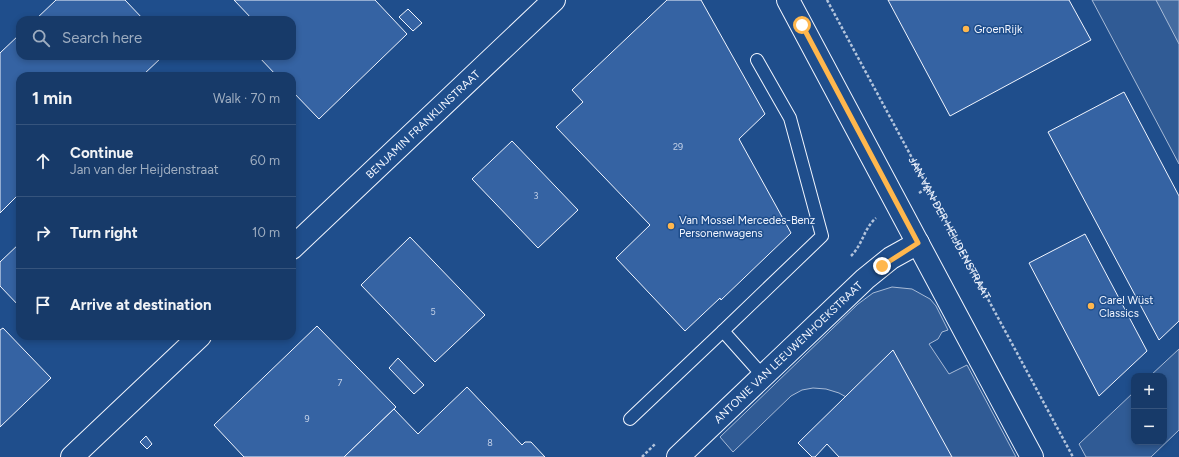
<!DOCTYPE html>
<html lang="en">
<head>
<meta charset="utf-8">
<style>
  body { margin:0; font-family:Figtree,sans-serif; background:#20416f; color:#f1f3f6 }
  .controls { position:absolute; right:12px; bottom:12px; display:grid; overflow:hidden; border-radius:8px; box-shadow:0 2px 6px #0003 }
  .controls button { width:36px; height:36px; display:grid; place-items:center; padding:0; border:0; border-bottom:1px solid #36547d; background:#173a69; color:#f1f3f6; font:20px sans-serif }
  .stop { position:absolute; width:12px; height:12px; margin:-9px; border:3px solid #ffb74d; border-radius:50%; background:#fff }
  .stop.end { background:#ffb74d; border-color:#fff; box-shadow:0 1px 4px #0008 }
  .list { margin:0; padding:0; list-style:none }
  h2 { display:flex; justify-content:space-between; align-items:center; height:52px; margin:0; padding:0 16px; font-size:17px }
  h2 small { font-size:13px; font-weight:400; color:#9eadc0 }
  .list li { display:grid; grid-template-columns:26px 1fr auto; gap:12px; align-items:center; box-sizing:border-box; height:72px; padding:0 16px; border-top:1px solid #36547d }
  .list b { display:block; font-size:15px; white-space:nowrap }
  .list p { margin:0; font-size:13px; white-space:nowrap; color:#9eadc0 }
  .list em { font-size:13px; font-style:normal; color:#9eadc0 }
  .icon { flex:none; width:22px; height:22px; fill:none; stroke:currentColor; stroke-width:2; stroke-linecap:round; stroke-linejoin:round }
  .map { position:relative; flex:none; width:1179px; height:457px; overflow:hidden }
  .search { position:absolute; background:#173a69; box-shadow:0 2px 6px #0003; left:16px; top:16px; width:280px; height:44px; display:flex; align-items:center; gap:10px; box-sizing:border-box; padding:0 14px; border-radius:12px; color:#9eadc0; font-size:15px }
  .panel { position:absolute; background:#173a69; box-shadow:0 2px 6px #0003; left:16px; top:72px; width:280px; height:268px; border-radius:12px }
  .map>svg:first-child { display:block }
  .built { fill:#305b95; stroke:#a8bbd7 }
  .water { fill:#446ba0; stroke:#a8bbd7 }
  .building { fill:#3563a3; stroke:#f2f6ff }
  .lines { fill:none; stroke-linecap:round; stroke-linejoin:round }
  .service-casing { stroke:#f2f6ff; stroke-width:14 }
  .minor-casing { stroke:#f2f6ff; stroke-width:24 }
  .tertiary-casing { stroke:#f2f6ff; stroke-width:24 }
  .path { stroke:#b3c4dc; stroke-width:2.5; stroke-dasharray:3 2; stroke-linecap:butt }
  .service { stroke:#1f4e8c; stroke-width:12 }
  .minor { stroke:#1f4e8c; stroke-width:22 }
  .tertiary { stroke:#1f4e8c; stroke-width:22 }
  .route { stroke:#ffb74d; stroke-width:5 }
  .poi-dot { fill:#ffb74d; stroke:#1f4e8c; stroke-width:1.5 }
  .labels { text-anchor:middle; stroke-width:3; stroke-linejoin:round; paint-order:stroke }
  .number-label { font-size:9px; fill:#c3d1e8 }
  .poi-label { font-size:11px; fill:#f2f6ff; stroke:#1f4e8c; text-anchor:start }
  .street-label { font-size:11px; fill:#f2f6ff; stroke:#1f4e8c }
</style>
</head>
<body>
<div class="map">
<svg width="1179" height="457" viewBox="0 0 1179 457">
  <rect width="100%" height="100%" fill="#1f4e8c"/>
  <!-- built -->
  <g class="built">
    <path d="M1092,0h87v164z"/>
    <path d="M892,287l20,2 18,10 6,7 12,24 -6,2 -4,7 -9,5 20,30 18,-9 49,92h-64l-113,-64 -13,-4 -13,-1 -11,2 -11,6 -58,56 -13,-15 138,-133 15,-11z"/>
    <path d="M1179,349v81l-28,27h-65l-7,-13 55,-52v50h30v-66h-14z"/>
  </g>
  <!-- water -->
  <path class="water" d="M1156,0h23v44z"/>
  <!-- building -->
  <g class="building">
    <path d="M56,0h69l19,20h-109z"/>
    <path d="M234,0h141l32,34 -88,85 -27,-28v-15h-15l-19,-20h34v-36h-39z"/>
    <path d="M667,0h34l64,114 -26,25 52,94 -70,67 -1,-2 -35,33 -69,-73 34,-33 -94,-98 27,-25 -11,-12z"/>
    <path d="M888,0h181l22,40 -141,76z"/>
    <path d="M408,9l14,14 -9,8 -14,-14z"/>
    <path d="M20,34v22h143l-21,20h-122v117l-20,20v-160z"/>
    <path d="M1124,92l55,104v125l-20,19 -111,-208z"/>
    <path d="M512,141l66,69 -40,38 -66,-69z"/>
    <path d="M1085,234l62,117 -48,45 -70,-133z"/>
    <path d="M410,237l75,78 -50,47 -74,-77z"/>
    <path d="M20,243v64l-20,-21v-24z"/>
    <path d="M317,326l79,81 -52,50h-100l-30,-32z"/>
    <path d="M3,328l48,50 -51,49v-97z"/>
    <path d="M893,350l59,107h-113l-12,-13 -12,13h-3l-14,-14z"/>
    <path d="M398,358l26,27 -10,9 -25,-26z"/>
    <path d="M467,387l55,58 3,-3h6l14,15h-201l50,-48 24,25z"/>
    <path d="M146,436l6,8 -5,5 -7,-7z"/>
  </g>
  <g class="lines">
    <defs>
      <g id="service">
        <path d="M723,331l99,-95 -32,-118 -33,-58"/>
        <path d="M630,419l93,-88 40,45"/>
      </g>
      <g id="minor">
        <path id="s2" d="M292,248l262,-248"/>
        <path d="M72,457l128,-121"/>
        <path id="s3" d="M678,457l187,-178 26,-21 27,-15"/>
      </g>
      <path id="tertiary" d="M788,0l244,457"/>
    </defs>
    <!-- service casing -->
    <use href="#service" class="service-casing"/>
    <!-- minor casing -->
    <use href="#minor" class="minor-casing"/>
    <!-- tertiary casing -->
    <use href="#tertiary" class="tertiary-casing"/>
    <!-- path -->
    <g class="path">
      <path id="s1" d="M827,0l246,457"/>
      <path d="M919,193l8,-5"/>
      <path d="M851,256c12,-12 13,-28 25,-38"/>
      <path d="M642,457l13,-13"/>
    </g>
    <!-- service -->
    <use href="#service" class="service"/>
    <!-- minor -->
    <use href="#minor" class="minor"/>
    <!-- tertiary -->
    <use href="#tertiary" class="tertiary"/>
  </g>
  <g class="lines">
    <!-- route -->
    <path class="route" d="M802,25l116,218 -36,23"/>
  </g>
  <!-- markers -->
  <g class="poi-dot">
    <circle cx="966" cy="29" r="4"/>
    <circle cx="671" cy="226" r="4"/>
    <circle cx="1091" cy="306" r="4"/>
  </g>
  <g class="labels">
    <!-- number labels -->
    <g class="number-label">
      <text x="678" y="150">29</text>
      <text x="536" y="199">3</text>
      <text x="433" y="315">5</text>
      <text x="340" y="386">7</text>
      <text x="307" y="422">9</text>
      <text x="490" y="446">8</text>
    </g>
    <!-- poi labels -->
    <g class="poi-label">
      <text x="974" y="33">GroenRijk</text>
      <text x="679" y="224">Van Mossel Mercedes-Benz<tspan x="679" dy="13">Personenwagens</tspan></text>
      <text x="1099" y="304">Carel Wüst<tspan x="1099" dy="13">Classics</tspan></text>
    </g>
    <!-- street labels -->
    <g class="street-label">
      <text dy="4" stroke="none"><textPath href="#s2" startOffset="180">BENJAMIN FRANKLINSTRAAT</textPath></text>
      <text dy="4" stroke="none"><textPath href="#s1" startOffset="259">JAN VAN DER HEIJDENSTRAAT</textPath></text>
      <text dy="4" stroke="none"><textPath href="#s3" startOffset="152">ANTONIE VAN LEEUWENHOEKSTRAAT</textPath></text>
    </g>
  </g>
</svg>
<div class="controls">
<button>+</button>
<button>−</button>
</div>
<div class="stop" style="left:802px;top:25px"></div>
<div class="stop end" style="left:882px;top:266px"></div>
<div class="search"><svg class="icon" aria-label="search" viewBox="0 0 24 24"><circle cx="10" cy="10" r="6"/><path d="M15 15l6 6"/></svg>Search here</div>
<section class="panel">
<h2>1 min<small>Walk · 70 m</small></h2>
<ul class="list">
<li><svg class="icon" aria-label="ahead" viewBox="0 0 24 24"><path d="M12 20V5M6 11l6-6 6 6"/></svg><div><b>Continue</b><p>Jan van der Heijdenstraat</p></div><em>60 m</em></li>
<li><svg class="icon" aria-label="right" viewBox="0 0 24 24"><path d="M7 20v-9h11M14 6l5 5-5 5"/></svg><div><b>Turn right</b></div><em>10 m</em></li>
<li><svg class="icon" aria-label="arrive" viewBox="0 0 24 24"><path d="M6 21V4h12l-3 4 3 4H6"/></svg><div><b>Arrive at destination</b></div></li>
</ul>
</section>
</div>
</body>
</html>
